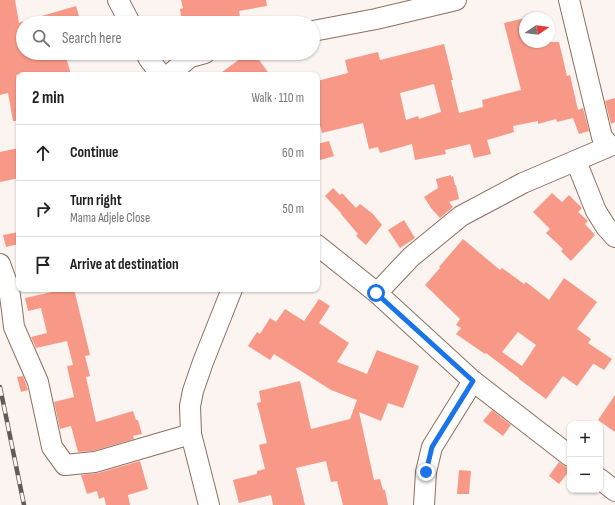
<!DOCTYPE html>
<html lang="en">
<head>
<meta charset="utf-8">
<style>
  body { margin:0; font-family:"Sofia Sans Condensed",sans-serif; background:#f2f2f2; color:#222 }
  .controls { position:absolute; right:12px; bottom:12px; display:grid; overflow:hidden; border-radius:8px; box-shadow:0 1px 3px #0004 }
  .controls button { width:36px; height:36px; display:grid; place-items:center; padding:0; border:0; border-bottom:1px solid #e0e0e0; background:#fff; color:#222; font:20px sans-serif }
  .compass { position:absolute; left:519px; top:12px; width:36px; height:36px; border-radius:50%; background:#fff; box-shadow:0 1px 3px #0004; rotate:77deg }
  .stop { position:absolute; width:12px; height:12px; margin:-9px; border:3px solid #1a73e8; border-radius:50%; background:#fff }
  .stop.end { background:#1a73e8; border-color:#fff; box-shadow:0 1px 4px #0008 }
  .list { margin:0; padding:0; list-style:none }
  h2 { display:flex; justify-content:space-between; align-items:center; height:52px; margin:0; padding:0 16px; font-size:17px }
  h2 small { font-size:13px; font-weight:400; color:#767676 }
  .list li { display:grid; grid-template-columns:26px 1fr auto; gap:12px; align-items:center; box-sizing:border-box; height:56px; padding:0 16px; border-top:1px solid #e0e0e0 }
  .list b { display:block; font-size:15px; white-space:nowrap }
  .list p { margin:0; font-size:13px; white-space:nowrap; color:#767676 }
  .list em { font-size:13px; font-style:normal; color:#767676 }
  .icon { flex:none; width:22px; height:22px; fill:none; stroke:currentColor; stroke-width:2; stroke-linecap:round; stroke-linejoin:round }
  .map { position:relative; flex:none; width:615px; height:505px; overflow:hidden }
  .search { position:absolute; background:#fff; box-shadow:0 1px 3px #0004; left:16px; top:16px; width:304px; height:44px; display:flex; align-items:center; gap:10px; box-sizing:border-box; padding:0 14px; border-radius:22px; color:#767676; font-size:15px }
  .panel { position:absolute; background:#fff; box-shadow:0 1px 3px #0004; left:16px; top:72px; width:304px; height:220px; border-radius:8px }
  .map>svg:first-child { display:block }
  .building { fill:#f89988; fill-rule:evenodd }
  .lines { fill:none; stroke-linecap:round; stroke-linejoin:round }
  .minor-casing { stroke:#906f5f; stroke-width:22 }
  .minor { stroke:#fff; stroke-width:20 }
  .rail-casing { stroke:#665a54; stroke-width:4.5 }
  .rail { stroke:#fbf4f0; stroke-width:3; stroke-dasharray:9; stroke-linecap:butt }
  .route { stroke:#1a73e8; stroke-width:5 }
</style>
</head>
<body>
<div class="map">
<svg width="615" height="505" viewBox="0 0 615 505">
  <rect width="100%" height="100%" fill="#fbf4f0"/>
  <!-- building -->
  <g class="building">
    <path d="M0,0h15l4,23 4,-2v32h42l6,22h-55l3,11v35h-6l-5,-28 -8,2z"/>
    <path d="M181,0h85l1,6 -28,5 2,12h-55v-2l-4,1 -2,-13 3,-1z"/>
    <path d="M76,6l5,17h-52l-1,-3z"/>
    <path d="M525,18v24h34l8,34 3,-1 8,35 5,-2 6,23 -10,3 -6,-16 -16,4 -1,-3 -18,5v-3l-25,5 1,6 -27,8 4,14 -17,4 -4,-14 -25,6 1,4 -31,6 -3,-16 -32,9 -2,-6 -9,2 -6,-26 -41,10 -5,-18v-13l3,-1 -3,-12v-8l31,-8 -3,-13 33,-8 2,8 64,-16 9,36h-2l8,33 24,-6 -1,-7 39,-10 -17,-67zM434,84l7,28 -22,7 -1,-3 -12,4 -6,-27z"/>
    <path d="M248,53h6l16,22h-52z"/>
    <path d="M615,98v24l-4,2 -6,-23z"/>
    <path d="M329,141l5,15 -17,5v-17z"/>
    <path d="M19,148v30l-19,4v-30z"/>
    <path d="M451,175v2l2,-1 2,9h1l3,14 -10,3 4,5 -13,11 -9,-10 -7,-11 14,-9 -2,-9z"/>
    <path d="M333,188l7,7 2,-2 14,15 4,-4 13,10 9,11 -16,20 -10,-9 2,-2 -17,-20v-1l-16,-17z"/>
    <path d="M552,193l10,9 7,-7 13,13 -4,4 10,9 -3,3 10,11 -24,26 -10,-10 2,-2 -17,-16 4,-4 -17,-17z"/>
    <path d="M404,220l11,18 -15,10 -12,-18z"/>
    <path d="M19,232v12l-13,3 -3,-12z"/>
    <path d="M463,239l37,31 2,-2 22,16 2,-2 23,18 15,-22 33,24 -20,27 14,10 -3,4 24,16 -8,11 -10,-6h-1l-16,22 -14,-10 -17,23 -27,-20v-1l-33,-25 -1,1 -29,-20 5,-6 -5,-3 4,-6 -35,-34 15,-17 -1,-1zM518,332l18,13 -14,21 -20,-14z"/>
    <path d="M51,289h23l16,66 -5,1 5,20 -4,1 10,45 37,-11 3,9h2l4,14 -9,2 1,3 -41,12 -15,1 -7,-26 -11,3 -6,-27 20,-5 -7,-31 6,-1 -6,-24 -31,7 -5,-11 16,-4 -6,-25 -13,3 -3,-13 27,-6z"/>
    <path d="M319,299l11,7 -11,17 30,20 -12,19 30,12 10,-24 42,16 -16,42 -15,-5 -7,18 -22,-9 15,68 6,-1 3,11h2l3,15h-45l-6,-24 -6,1 -5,-21 -30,7 9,37h-32l-2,-10 -32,8 -6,-23 24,-6v-3l8,-2 -6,-24 8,-2 -10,-40 4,-1 -2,-11 41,-10 11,48 39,-10 7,-19 -26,-10 -57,-36 -4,6 -22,-14 9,-14 3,2 10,-16 6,4 9,-13 19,12z"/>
    <path d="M23,376l5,14 -7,2 -4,-15z"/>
    <path d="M615,395v37l-17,-12z"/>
    <path d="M492,410l19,15 -8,11 -20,-15z"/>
    <path d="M140,461l8,28 -20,6 2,10h-24l-2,-8 -5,2 -2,-8 -10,3 -6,-19 17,-2z"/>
    <path d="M559,462l11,8 -11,14 -10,-8z"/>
    <path d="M459,470l12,1 -2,23h-12z"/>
  </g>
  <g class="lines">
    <defs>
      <g id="minor">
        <path d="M118,0l12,23"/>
        <path d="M313,31l63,-12 80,-19"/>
        <path d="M146,53l3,6 12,16"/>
        <path d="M169,75l21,-18 15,-4"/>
        <path d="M576,161l20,50 10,16 9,10"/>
        <path d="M317,245l60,48 96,88 97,75"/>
        <path d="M0,264l9,25 3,21 2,17 24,55 14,65 13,18 30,-3 96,-28"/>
        <path d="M377,293l34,-36 50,-41 62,-33 87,-37 -8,-9 -33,-137"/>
        <path d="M600,479l15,12"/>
        <path d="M209,505l-18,-71 -1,-28 3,-15 10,-29 29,-73"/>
        <path d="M424,505l2,-33 6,-25 41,-66"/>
      </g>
    </defs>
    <!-- minor casing -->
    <use href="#minor" class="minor-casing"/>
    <!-- minor -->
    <use href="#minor" class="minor"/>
    <defs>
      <path id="rail" d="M0,387l24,118"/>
    </defs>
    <!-- rail casing -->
    <use href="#rail" class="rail-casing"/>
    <!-- rail -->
    <use href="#rail" class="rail"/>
  </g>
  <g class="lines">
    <!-- route -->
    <path class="route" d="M376,293l97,88 -41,66 -6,25"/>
  </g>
</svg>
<div class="controls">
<button>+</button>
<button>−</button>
</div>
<svg class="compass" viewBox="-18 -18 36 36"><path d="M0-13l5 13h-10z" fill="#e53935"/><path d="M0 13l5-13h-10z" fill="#767676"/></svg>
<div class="stop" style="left:376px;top:293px"></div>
<div class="stop end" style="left:426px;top:472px"></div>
<div class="search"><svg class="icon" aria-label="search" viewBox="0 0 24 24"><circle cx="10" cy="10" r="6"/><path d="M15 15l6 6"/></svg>Search here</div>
<section class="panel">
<h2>2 min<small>Walk · 110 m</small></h2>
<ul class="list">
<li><svg class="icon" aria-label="ahead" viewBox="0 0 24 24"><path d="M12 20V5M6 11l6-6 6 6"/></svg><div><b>Continue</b></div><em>60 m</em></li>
<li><svg class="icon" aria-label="right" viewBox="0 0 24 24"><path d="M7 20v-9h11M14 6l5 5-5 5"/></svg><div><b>Turn right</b><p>Mama Adjele Close</p></div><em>50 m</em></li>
<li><svg class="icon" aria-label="arrive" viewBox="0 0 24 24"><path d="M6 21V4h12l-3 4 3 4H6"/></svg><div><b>Arrive at destination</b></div></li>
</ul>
</section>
</div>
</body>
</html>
